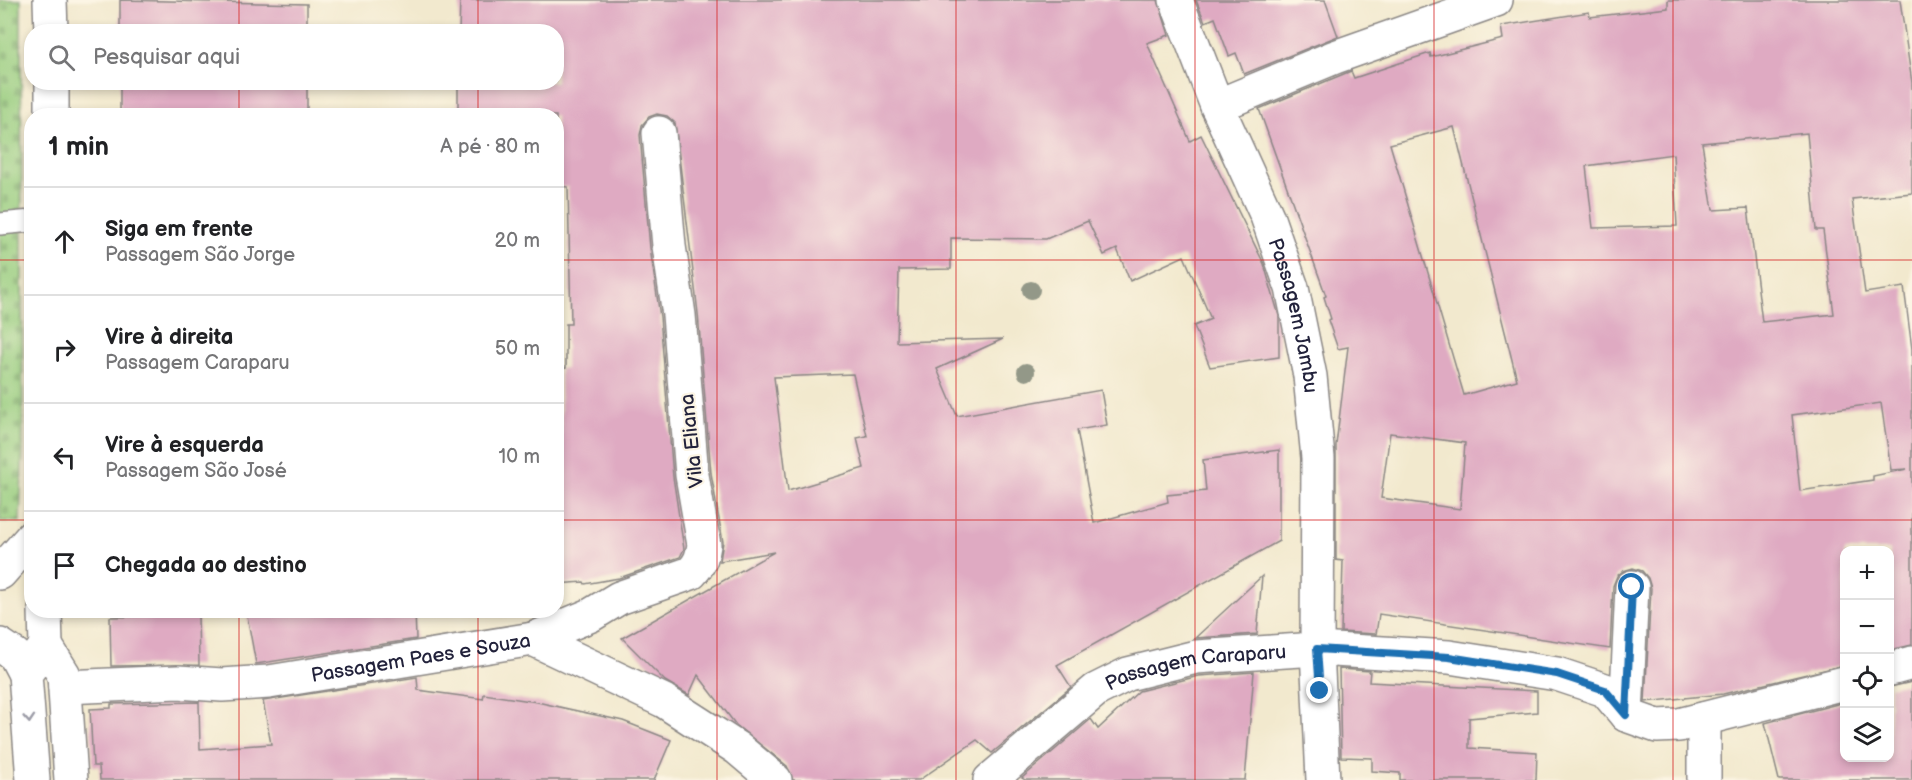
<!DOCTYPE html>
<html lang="pt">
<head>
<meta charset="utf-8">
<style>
  body { margin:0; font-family:"Balsamiq Sans",sans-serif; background:#f6f6f6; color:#202124 }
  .controls { position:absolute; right:18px; bottom:18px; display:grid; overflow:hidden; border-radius:12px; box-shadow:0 3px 9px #0003 }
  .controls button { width:54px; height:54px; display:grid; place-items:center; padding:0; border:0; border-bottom:2px solid #e0e0e0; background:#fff; color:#202124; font:30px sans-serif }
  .stop { position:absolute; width:18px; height:18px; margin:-14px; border:4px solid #1f6fb2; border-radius:50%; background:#fff }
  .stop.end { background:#1f6fb2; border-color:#fff; box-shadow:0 2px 6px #0008 }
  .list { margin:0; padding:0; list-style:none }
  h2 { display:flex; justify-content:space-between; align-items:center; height:78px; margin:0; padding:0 24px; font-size:26px }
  h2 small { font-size:20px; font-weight:400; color:#757577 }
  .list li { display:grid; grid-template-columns:39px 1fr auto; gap:18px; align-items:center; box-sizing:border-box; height:108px; padding:0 24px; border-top:2px solid #e0e0e0 }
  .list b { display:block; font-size:22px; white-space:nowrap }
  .list p { margin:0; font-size:20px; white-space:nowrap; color:#757577 }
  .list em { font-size:20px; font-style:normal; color:#757577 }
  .icon { flex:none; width:33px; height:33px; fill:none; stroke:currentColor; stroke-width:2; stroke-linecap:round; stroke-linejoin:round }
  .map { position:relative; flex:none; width:1912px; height:780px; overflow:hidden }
  .search { position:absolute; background:#fff; box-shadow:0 3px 9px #0003; left:24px; top:24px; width:540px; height:66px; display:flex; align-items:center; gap:15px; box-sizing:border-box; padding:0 21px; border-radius:24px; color:#757577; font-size:22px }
  .panel { position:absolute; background:#fff; box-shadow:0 3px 9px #0003; left:24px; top:108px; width:540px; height:510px; border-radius:24px }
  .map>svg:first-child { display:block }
  .cemetery { fill:url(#cemetery-stones); stroke:#5c775c; stroke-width:1.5 }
  .building { fill:#dfaac2; fill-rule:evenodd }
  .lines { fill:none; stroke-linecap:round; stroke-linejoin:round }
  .service-casing { stroke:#8a8684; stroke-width:24 }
  .minor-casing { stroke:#8a8684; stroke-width:36 }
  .tertiary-casing { stroke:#8a8684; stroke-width:36 }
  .service { stroke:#fff; stroke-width:21 }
  .minor { stroke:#fff; stroke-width:33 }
  .tertiary { stroke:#fff; stroke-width:33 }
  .tree { fill:#939888 }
  .oneway { stroke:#9c9ca7 }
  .route { stroke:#1f6fb2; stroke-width:8 }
  .grid { fill:none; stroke:#d62828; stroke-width:1.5; stroke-opacity:0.55 }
  .labels { text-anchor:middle; stroke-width:4.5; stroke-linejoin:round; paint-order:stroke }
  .street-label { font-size:20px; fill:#22223b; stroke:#fcf5e5 }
</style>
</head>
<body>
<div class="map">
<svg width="1912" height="780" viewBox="0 0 1912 780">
  <defs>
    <pattern id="cemetery-stones" width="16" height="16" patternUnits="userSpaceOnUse" patternTransform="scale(1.5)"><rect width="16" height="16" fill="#96cc7d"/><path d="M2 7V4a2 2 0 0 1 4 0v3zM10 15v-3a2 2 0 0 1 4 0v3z" fill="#81af6d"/></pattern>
  </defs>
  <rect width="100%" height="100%" fill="#fcf5e5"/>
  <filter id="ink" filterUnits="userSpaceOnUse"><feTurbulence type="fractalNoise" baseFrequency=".0167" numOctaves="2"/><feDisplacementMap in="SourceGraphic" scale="12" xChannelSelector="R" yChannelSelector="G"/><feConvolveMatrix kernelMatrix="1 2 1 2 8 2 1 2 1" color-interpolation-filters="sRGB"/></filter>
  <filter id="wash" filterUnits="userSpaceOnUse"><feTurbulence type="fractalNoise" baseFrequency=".008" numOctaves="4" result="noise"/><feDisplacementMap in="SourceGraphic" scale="24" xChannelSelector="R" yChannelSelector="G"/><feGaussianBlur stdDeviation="1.35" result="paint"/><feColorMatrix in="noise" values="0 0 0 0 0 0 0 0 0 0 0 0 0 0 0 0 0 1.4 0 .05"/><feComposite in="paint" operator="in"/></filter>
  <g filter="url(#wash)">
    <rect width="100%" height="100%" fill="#f2e9ce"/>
    <!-- cemetery -->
    <path class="cemetery" d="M0,0h21l2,448 -3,74 -20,-1z"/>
    <g id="blocks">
      <!-- building -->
      <g class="building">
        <path d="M120,0l187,4v28h-187z"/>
        <path d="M460,0h698l11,35 -22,8 43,98 11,-6 63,129 15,52v41l-69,10 -16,-41 17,-7 -27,-63 -54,25 -13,-32 -13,6 -16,-34 -42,18 -95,-1v31l-52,1 -2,72 106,-3 -66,30 20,47 144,-26 6,35 -30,5 17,93 74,-21 -1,-7 39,-4 -3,-31 76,-10v91l-222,124 14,22 -79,66 -15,-13 -58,40h-126l-6,-14 -51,-41 -38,-50 -9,20 -24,-14 -43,-43 152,-86 -54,9 3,-19 -12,-69 -13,-160 -23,-190 -8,-7 -10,-2 -8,3 -7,8 -2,10 10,113 10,69 13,160 11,72 -4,8 -61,21 -34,6 -1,-2 -28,2v-119h6l-2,-96 6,-1v-44h5l-3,-137 -12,-1v-70h-98v-34h98v-50h-97zM853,374l14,62 -10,2 7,30 -76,23 -14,-114z"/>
        <path d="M1196,0h129l13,36 -94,38 -8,-21 -7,3 -14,-38 -10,4z"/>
        <path d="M1668,0h232l12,83v110l-60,6 13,94 39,-6 8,62v296l-22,5v-100h-45v115l-122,29 -78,8 6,-114 -3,-10 -6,-7 -9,-3 -10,3 -6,5 -4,10 -3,63 -231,-35 -3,20 -35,-2 2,-71 -7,-1v-115l12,-98 -10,2 -10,-29 3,-1 -7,-22 2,-1 -67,-187 92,-38 3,7 76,-25 1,4 72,-18 -2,-13 88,-14 1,5 78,-9zM1454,127l63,253 -53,15 -74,-251zM1807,133l9,97h7l11,84 -72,8 -14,-114 -35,2 -11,-67zM1673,154l4,72 -84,2 -7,-62zM1881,403l10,67 16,-1 -34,7v4l-73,11 -8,-76zM1390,433l75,10 -5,66 -79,-11z"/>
        <rect x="120" y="82" width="187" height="34"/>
        <path d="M1262,576l-5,58 -62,4z"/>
        <path d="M246,610h169l1,29 -160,25z"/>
        <path d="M198,615l1,50 -88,1 -1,-49z"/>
        <path d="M1339,669l31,2 -1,11 168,9v21l-68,6v30l68,4 -1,28h-136v-7l-28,-2v-13l-31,-1z"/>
        <path d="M1254,672l-9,108h-220l-3,-2 69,-59 7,10 41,-38 60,-15z"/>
        <path d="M417,677l1,13 65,9 1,-5 53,8 86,19 48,19 -17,40h-554l-1,-14h-6l-3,-57 21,-1v-4l88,-2 1,47 71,-5 -8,-43z"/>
        <path d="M1912,682v98h-133l-14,-57 80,-21v56h45v-71z"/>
      </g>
    </g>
  </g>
  <g filter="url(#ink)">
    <use href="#blocks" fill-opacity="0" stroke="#8a8684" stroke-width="1.5"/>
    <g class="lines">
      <defs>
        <path id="service" d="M0,224l32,-3"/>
        <g id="minor">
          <path id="s1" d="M1176,0l41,106 50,110 25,72 18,88 8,82 -1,191 6,131"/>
          <path d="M1217,106l118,-49 161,-57"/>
          <path d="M533,639l58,-24 28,-17 72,-25c9,-9 11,-16 13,-28l-12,-70 -13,-160 -10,-69 -10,-113"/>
          <path d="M1890,669l22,-6"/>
          <path id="s2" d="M65,687l113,-5 44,3 47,-3 264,-43 131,62 73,47 38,32"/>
          <path d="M1626,715l6,-128"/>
          <path d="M1704,719v61"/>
          <path d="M33,780l-8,-106 21,-28 18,29 7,105"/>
          <path id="s3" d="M990,780l106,-90 32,-16 68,-17 121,-8 132,8 108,17 48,16 21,25 31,11 22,-1 165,-42"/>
        </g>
        <g id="tertiary">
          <path d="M50,0l1,32"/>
          <path d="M52,82v34"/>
          <path d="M0,573l32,-36"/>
          <path d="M45,610l1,36"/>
          <path d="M0,645l15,10 10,19"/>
        </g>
      </defs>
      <!-- service casing -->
      <use href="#service" class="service-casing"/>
      <!-- minor casing -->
      <use href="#minor" class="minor-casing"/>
      <!-- tertiary casing -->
      <use href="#tertiary" class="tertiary-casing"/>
      <!-- service -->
      <use href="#service" class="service"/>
      <!-- minor -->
      <use href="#minor" class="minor"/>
      <!-- tertiary -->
      <use href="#tertiary" class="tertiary"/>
    </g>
    <!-- trees -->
    <g class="tree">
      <circle cx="1031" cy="290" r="9"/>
      <circle cx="1026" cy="372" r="9"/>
    </g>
    <!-- one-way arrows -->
    <defs><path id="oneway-chevron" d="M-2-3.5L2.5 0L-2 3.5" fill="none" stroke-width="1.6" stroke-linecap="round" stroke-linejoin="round" transform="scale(1.5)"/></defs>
    <use class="oneway" href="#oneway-chevron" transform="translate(29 719) rotate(86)"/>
  </g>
  <g class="lines" filter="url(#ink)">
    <!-- route -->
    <path class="route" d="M1320,691l-3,-42 132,8 108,17 48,16 21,25 6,-128"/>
  </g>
  <!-- grid -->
  <path class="grid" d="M239,0v32M478,0v32M717,0v780M956,0v780M1195,0v780M1434,0v780M1673,0v780M239,82v34M478,82v34M0,260h32M556,260h1356M0,520h32M556,520h1356M239,610v170M478,610v170"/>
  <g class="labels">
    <!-- street labels -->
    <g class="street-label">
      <text dy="7" stroke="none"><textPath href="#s1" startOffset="338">Passagem Jambu</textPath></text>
      <text transform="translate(691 441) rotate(-96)" y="7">Vila Eliana</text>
      <text dy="7" stroke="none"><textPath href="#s2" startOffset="358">Passagem Paes e Souza</textPath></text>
      <text dy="7" stroke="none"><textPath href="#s3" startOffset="243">Passagem Caraparu</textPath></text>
    </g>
  </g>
</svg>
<div class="controls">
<button>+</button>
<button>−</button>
<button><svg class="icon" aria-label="locate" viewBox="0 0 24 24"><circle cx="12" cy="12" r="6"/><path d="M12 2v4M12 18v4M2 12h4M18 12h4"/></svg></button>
<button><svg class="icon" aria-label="layers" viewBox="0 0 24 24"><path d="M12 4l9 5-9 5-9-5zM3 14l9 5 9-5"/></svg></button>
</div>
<div class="stop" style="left:1632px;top:587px"></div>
<div class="stop end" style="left:1320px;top:691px"></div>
<div class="search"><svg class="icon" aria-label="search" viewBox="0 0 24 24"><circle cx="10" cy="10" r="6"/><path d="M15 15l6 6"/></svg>Pesquisar aqui</div>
<section class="panel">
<h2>1 min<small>A pé · 80 m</small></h2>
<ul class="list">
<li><svg class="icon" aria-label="ahead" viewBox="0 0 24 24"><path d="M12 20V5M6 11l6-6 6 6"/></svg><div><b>Siga em frente</b><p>Passagem São Jorge</p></div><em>20 m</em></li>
<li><svg class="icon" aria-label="right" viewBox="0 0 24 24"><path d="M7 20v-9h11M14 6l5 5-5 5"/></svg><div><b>Vire à direita</b><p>Passagem Caraparu</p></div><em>50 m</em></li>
<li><svg class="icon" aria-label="left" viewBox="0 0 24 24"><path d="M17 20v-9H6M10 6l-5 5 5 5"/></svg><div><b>Vire à esquerda</b><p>Passagem São José</p></div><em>10 m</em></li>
<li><svg class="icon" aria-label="arrive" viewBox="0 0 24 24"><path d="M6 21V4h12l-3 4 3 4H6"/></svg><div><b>Chegada ao destino</b></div></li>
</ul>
</section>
</div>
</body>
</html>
